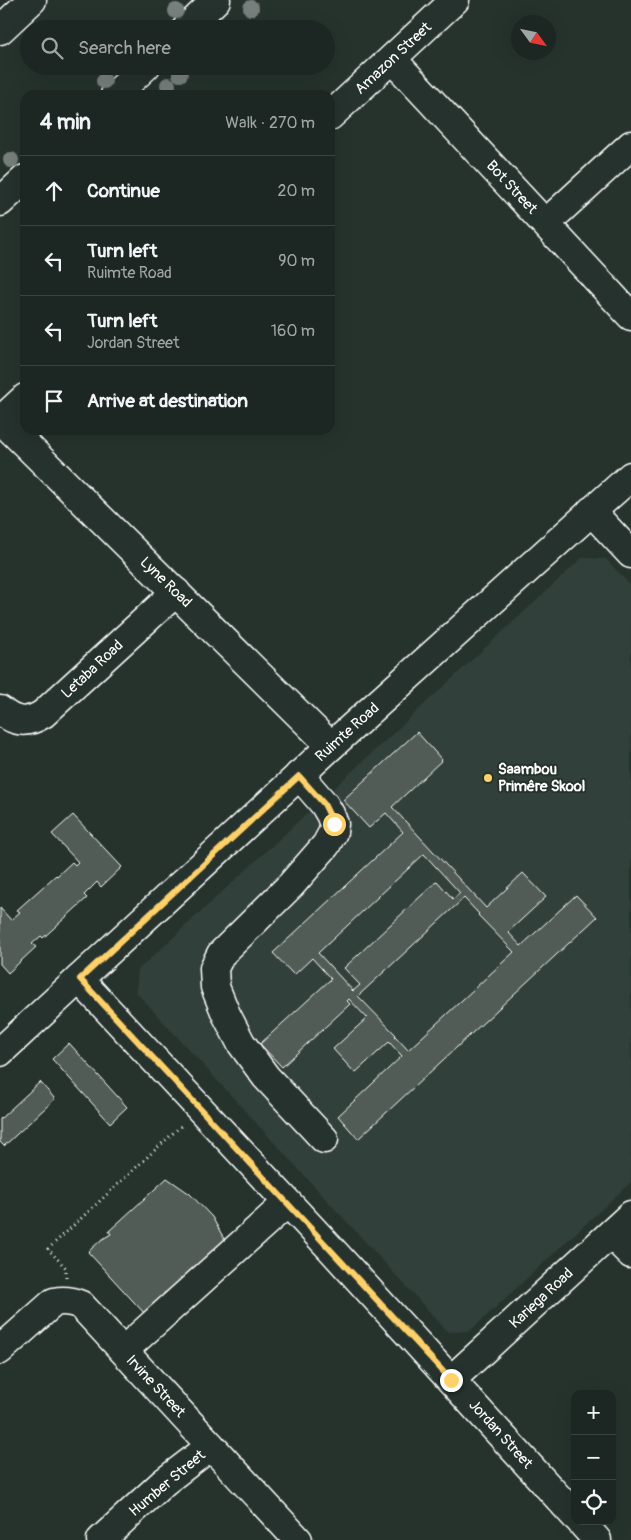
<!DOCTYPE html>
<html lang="en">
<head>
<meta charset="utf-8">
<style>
  body { margin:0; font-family:Pangolin,sans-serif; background:#252e2a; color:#f1f3f6 }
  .controls { position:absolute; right:15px; bottom:15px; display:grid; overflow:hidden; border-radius:10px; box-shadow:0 5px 20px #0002 }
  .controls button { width:45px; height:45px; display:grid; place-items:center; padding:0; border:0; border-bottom:1px solid #3a4340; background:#1c2622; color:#f1f3f6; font:25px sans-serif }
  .compass { position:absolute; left:511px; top:15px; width:45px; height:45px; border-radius:50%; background:#1c2622; box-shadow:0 5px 20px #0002; rotate:123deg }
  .stop { position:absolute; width:15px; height:15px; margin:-11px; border:4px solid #ffd166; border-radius:50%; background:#fff }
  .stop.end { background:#ffd166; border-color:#fff; box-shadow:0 1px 5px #0008 }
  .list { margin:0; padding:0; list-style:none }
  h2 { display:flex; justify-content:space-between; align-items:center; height:65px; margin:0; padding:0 20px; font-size:21px }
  h2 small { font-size:16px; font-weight:400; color:#a0a5a5 }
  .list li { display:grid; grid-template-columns:32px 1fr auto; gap:15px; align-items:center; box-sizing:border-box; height:70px; padding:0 20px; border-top:1px solid #3a4340 }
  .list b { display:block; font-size:19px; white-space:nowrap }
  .list p { margin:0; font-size:16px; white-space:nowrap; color:#a0a5a5 }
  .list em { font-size:16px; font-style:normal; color:#a0a5a5 }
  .icon { flex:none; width:28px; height:28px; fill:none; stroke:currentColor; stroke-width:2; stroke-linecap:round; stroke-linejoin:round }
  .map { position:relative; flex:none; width:631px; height:1540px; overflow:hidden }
  .search { position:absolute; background:#1c2622; box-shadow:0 5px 20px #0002; left:20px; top:20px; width:315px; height:55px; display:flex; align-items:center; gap:12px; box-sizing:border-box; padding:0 18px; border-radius:28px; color:#a0a5a5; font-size:19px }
  .panel { position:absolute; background:#1c2622; box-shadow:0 5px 20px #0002; left:20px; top:90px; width:315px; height:345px; border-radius:15px }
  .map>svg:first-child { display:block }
  .built { fill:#333f3a }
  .building { fill:#515c57; stroke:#fff; fill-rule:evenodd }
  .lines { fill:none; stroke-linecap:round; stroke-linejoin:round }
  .minor-casing { stroke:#fff; stroke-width:31 }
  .major-casing { stroke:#fff; stroke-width:31 }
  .path { stroke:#fff; stroke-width:3; stroke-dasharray:1 4; stroke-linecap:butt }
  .minor { stroke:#26332d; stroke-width:28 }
  .major { stroke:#26332d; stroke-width:28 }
  .tree { fill:#78807d }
  .route { stroke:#ffd166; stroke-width:6 }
  .poi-dot { fill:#ffd166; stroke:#26332d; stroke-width:2 }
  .labels { text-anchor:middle; stroke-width:4; stroke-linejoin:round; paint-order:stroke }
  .street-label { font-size:15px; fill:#fff; stroke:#26332d }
  .poi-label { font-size:15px; font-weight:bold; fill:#fff; stroke:#26332d; text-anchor:start }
</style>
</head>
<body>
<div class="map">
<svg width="631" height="1540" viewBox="0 0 631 1540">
  <rect width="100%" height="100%" fill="#26332d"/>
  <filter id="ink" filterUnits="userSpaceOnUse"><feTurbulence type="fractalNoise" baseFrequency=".02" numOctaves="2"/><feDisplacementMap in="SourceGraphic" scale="10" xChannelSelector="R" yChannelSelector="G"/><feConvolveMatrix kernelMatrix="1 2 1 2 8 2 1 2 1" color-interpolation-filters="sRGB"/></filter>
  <g filter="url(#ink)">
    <!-- built -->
    <path class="built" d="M582,558l24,1 25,27v596l-161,149 -22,1 -312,-340 2,-22z"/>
    <!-- building -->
    <g class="building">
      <path d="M417,732l25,28 -50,47 94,101 37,-35 23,24 -38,35 13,14 55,-51 21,22 -239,222 -20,-23 64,-60 -13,-14 -34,31 -22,-24 34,-31 -18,-19 -2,2 3,3 -68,63 -22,-23 71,-65 -19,-21 -18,17 -21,-22 130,-121 -17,-19 -17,15 -26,-28zM424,854l36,39 -7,6 -16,-18 -93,87 16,17 -7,6 -35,-38zM464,898l15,16 -1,1 36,37 -106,98 -13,-14 1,-1 -38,-39z"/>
      <path d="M73,815l49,52 -21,20 -4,-5 -13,13 3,3 -44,40 -2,-2 -9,8 4,3 -28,26 -8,-9v-56l11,12 9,-8 -3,-2 39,-35 1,1 15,-14 3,3 3,-3 -26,-28z"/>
      <path d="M69,1043l58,64 -17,16 -58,-64z"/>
      <path d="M40,1082l15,17 -51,47 -4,-4v-23z"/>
      <path d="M167,1178l23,16 22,23 14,25 -58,52 -3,-2 -6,10 -14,12 -57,-62 13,-12 10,-6 -2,-3z"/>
    </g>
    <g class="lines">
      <defs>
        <g id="minor">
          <path d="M0,30l32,-30"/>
          <path d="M392,59l239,257"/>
          <path d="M330,116l125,-116"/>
          <path d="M546,223l85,-78"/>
          <path d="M0,419l331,327"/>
          <path d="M1,420l24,-22"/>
          <path d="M591,511l40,43"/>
          <path d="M0,710c15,13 27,14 43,4l133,-122"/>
          <path d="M299,775l25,29 6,10 4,10 -1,8 -7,13 -35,40 -70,69 -7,14 1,19 11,27 15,29 25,34 58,62"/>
          <path d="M79,979l253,271 243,266"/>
          <path d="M0,1052l331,-306 300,-270"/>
          <path d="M611,1234l20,20"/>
          <path d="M0,1350l54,-48c10,-2 18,-1 27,3l217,235"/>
          <path d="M124,1350l163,-147"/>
          <path d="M451,1380l180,-165"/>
          <path d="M580,1521l17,19"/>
          <path d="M101,1540l63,-58 47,-36"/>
        </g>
        <g id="major">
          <path d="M186,29l30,-29"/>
          <path d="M115,95l31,-29"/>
          <path d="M0,202l25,-23"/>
        </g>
      </defs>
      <!-- minor casing -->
      <use href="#minor" class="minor-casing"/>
      <!-- major casing -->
      <use href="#major" class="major-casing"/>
      <!-- path -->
      <path class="path" d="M66,1277v-9l-18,-19 135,-125"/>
      <!-- minor -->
      <use href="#minor" class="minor"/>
      <!-- major -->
      <use href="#major" class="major"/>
    </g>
    <!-- trees -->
    <g class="tree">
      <circle cx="251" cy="8" r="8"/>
      <circle cx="176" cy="11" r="8"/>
      <circle cx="180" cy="74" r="8"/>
      <circle cx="104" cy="81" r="8"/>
      <circle cx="168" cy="85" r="8"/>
      <circle cx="11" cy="160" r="8"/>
    </g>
  </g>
  <g class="lines" filter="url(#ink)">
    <!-- route -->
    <path class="route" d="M334,824l-10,-20 -25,-28 -219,203 371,401"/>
  </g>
  <!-- markers -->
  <circle class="poi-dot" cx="488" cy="778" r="5"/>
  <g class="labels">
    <!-- street labels -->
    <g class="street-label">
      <text transform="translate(393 58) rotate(-43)" y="5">Amazon Street</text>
      <text transform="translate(512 187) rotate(47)" y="5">Bot Street</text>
      <text transform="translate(166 582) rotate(44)" y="5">Lyne Road</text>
      <text transform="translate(92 669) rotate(-43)" y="5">Letaba Road</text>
      <text transform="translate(347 732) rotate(-42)" y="5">Ruimte Road</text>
      <text transform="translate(541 1298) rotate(-43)" y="5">Kariega Road</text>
      <text transform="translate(156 1386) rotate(47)" y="5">Irvine Street</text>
      <text transform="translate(501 1434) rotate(48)" y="5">Jordan Street</text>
      <text transform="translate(167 1483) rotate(-40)" y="5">Humber Street</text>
    </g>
    <!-- poi labels -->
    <g class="poi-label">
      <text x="498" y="774">Saambou<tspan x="498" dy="17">Primêre Skool</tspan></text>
    </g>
  </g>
</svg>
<div class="controls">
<button>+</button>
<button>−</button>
<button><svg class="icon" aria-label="locate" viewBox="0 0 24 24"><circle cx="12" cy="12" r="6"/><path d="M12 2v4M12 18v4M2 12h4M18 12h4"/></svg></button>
</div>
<svg class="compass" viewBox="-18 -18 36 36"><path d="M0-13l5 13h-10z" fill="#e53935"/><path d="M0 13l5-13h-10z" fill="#a0a5a5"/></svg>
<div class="stop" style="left:334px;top:824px"></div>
<div class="stop end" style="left:451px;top:1380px"></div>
<div class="search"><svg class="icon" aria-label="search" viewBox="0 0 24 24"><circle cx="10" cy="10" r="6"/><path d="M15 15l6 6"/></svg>Search here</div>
<section class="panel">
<h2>4 min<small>Walk · 270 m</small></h2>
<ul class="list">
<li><svg class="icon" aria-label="ahead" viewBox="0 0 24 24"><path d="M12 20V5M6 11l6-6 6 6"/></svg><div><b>Continue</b></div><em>20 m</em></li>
<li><svg class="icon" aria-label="left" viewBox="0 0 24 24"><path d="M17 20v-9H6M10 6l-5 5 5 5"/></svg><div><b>Turn left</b><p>Ruimte Road</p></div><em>90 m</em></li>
<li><svg class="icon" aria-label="left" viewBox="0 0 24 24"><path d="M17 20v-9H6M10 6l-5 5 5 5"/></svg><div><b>Turn left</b><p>Jordan Street</p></div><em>160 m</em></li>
<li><svg class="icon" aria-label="arrive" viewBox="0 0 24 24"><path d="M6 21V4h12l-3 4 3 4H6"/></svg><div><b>Arrive at destination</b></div></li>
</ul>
</section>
</div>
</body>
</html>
